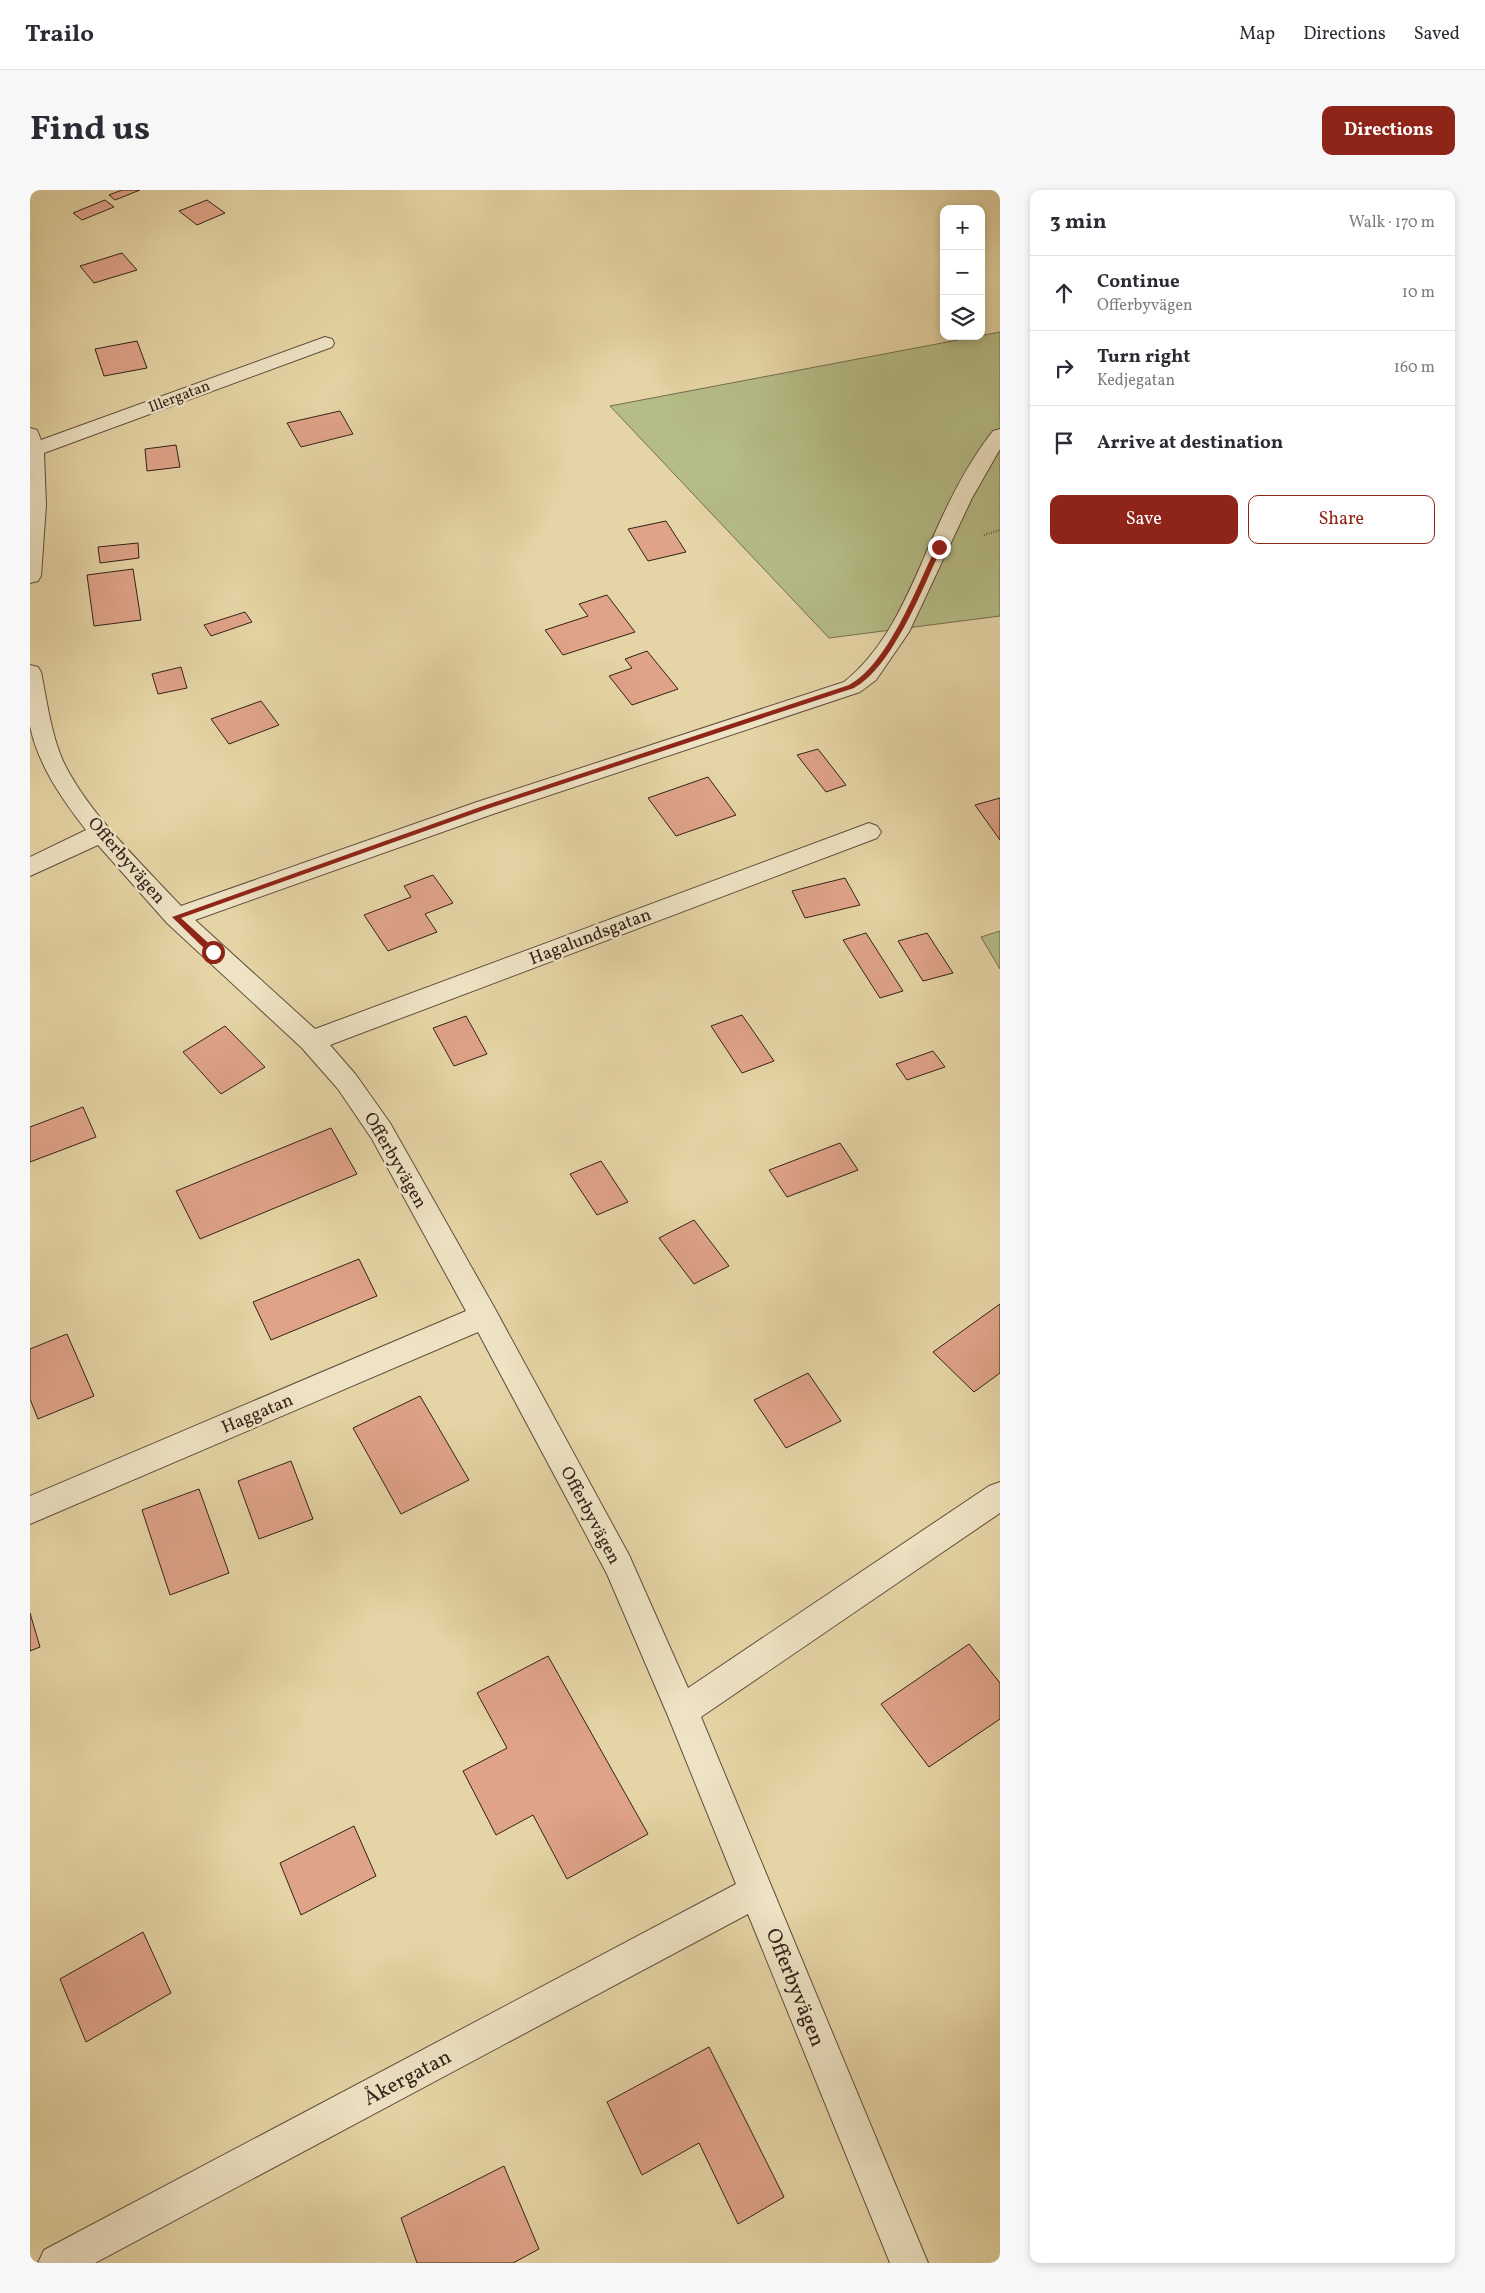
<!DOCTYPE html>
<html lang="en">
<head>
<meta charset="utf-8">
<style>
  body { margin:0; font-family:Vollkorn,serif; background:#f7f7f7; color:#2b2b33 }
  .controls { position:absolute; right:15px; top:15px; display:grid; overflow:hidden; border-radius:10px; box-shadow:0 2px 8px #0003 }
  .controls button { width:45px; height:45px; display:grid; place-items:center; padding:0; border:0; border-bottom:1px solid #e1e1e2; background:#fff; color:#2b2b33; font:25px sans-serif }
  .stop { position:absolute; width:15px; height:15px; margin:-11px; border:4px solid #8f2418; border-radius:50%; background:#fff }
  .stop.end { background:#8f2418; border-color:#fff; box-shadow:0 1px 5px #0008 }
  .list { margin:0; padding:0; list-style:none }
  h2 { display:flex; justify-content:space-between; align-items:center; height:65px; margin:0; padding:0 20px; font-size:21px }
  h2 small { font-size:16px; font-weight:400; color:#7c7c81 }
  .list li { display:grid; grid-template-columns:32px 1fr auto; gap:15px; align-items:center; box-sizing:border-box; height:75px; padding:0 20px; border-top:1px solid #e1e1e2 }
  .list b { display:block; font-size:19px; white-space:nowrap }
  .list p { margin:0; font-size:16px; white-space:nowrap; color:#7c7c81 }
  .list em { font-size:16px; font-style:normal; color:#7c7c81 }
  .actions { display:flex; gap:10px; padding:15px 20px }
  .actions a { flex:1; padding:11px 0; border:1px solid #8f2418; border-radius:10px; text-align:center; font-size:18px; color:#8f2418 }
  .actions .main { background:#8f2418; color:#fff }
  .icon { flex:none; width:28px; height:28px; fill:none; stroke:currentColor; stroke-width:2; stroke-linecap:round; stroke-linejoin:round }
  .map { position:relative; flex:none; width:970px; height:2073px; overflow:hidden; border-radius:10px }
  header { display:flex; align-items:center; gap:30px; box-sizing:border-box; height:70px; padding:0 25px; background:#fff; border-bottom:1px solid #e1e1e2 }
  header strong { font-size:24px }
  nav { display:flex; gap:28px; margin-inline-start:auto; font-size:18px }
  .intro { display:flex; align-items:center; justify-content:space-between; box-sizing:border-box; height:120px; padding:0 30px }
  h1 { margin:0; font-size:35px }
  .button { padding:12px 22px; border-radius:10px; background:#8f2418; color:#fff; font-size:18px; font-weight:700 }
  main { display:flex; gap:30px; padding:0 30px }
  aside { flex:1; background:#fff; border-radius:10px; box-shadow:0 2px 8px #0003 }
  .map>svg:first-child { display:block }
  .green { fill:#b5bc86; stroke:#746e50 }
  .building { fill:#dfa388; stroke:#332119 }
  .lines { fill:none; stroke-linecap:round; stroke-linejoin:round }
  .minor-casing { stroke:#604e3c; stroke-width:2 }
  .path { stroke:#332119; stroke-width:2.5; stroke-dasharray:0.5 2; stroke-linecap:butt }
  .minor { fill:#eee3c4; fill-rule:evenodd }
  .route { fill:#8f2418 }
  .labels { text-anchor:middle; stroke-width:5; stroke-linejoin:round; paint-order:stroke }
  .far-street-label { font-size:15px; fill:#332119; stroke:#eee3c4 }
  .street-label { font-size:18px; fill:#332119; stroke:#eee3c4 }
  .near-street-label { font-size:21px; fill:#332119; stroke:#eee3c4 }
</style>
</head>
<body>
<header>
<strong>Trailo</strong>
<nav><a>Map</a><a>Directions</a><a>Saved</a></nav>
</header>
<div class="intro"><h1>Find us</h1><a class="button">Directions</a></div>
<main>
<div class="map">
<svg width="970" height="2073" viewBox="0 0 970 2073">
  <rect width="100%" height="100%" fill="#e5d4a5"/>
  <filter id="stains"><feTurbulence type="fractalNoise" baseFrequency=".004" numOctaves="4"/><feColorMatrix values="0 0 0 0 .2 0 0 0 0 .09 0 0 0 0 .02 0 0 0 .5 -.17"/></filter>
  <radialGradient id="worn" r=".72"><stop offset=".6" stop-color="#630" stop-opacity="0"/><stop offset="1" stop-color="#630" stop-opacity=".3"/></radialGradient>
  <!-- green -->
  <g class="green">
    <path d="M970,142v284l-171,22 -219,-232z"/>
    <path d="M970,741v38l-19,-32z"/>
  </g>
  <!-- building -->
  <g class="building">
    <path d="M92,0h18l-25,10 -6,-5z"/>
    <path d="M75,10l9,7 -32,13 -9,-7z"/>
    <path d="M177,10l18,13 -28,12 -18,-14z"/>
    <path d="M92,63l15,17 -43,13 -14,-17z"/>
    <path d="M107,151l10,27 -43,8 -9,-27z"/>
    <path d="M310,221l13,23 -52,13 -14,-24z"/>
    <path d="M146,255l4,22 -33,4 -2,-22z"/>
    <path d="M636,331l20,31 -38,9 -20,-32z"/>
    <path d="M108,353l1,15 -39,5 -2,-16z"/>
    <path d="M103,379l8,51 -47,6 -7,-51z"/>
    <path d="M577,405l28,37 -72,23 -18,-25 43,-14 -9,-12z"/>
    <path d="M215,422l7,10 -41,14 -7,-11z"/>
    <path d="M617,461l31,38 -46,16 -23,-29 23,-8 -7,-9z"/>
    <path d="M151,477l6,21 -29,6 -6,-20z"/>
    <path d="M231,511l18,24 -50,19 -18,-25z"/>
    <path d="M788,559l28,36 -20,7 -29,-37z"/>
    <path d="M678,587l28,38 -60,21 -28,-38z"/>
    <path d="M970,608v42l-25,-35z"/>
    <path d="M403,685l20,28 -28,11 12,18 -49,19 -24,-36 47,-18 -7,-11z"/>
    <path d="M815,688l15,27 -55,13 -13,-27z"/>
    <path d="M836,743l37,58 -23,7 -37,-58z"/>
    <path d="M897,743l26,40 -30,8 -25,-40z"/>
    <path d="M712,825l32,46 -32,12 -31,-47z"/>
    <path d="M436,826l21,38 -33,12 -21,-38z"/>
    <path d="M195,836l40,41 -44,27 -38,-42z"/>
    <path d="M903,861l12,16 -38,13 -11,-16z"/>
    <path d="M53,917l13,30 -66,25v-35z"/>
    <path d="M301,938l26,46 -157,65 -24,-48z"/>
    <path d="M810,953l18,27 -71,27 -18,-27z"/>
    <path d="M571,971l27,41 -31,13 -27,-41z"/>
    <path d="M664,1030l35,46 -35,18 -35,-46z"/>
    <path d="M329,1069l18,37 -106,44 -18,-38z"/>
    <path d="M970,1114v69l-26,19 -41,-40z"/>
    <path d="M37,1144l27,62 -56,23 -8,-20v-50z"/>
    <path d="M778,1183l33,48 -55,27 -32,-48z"/>
    <path d="M390,1206l49,84 -68,34 -48,-86z"/>
    <path d="M261,1271l22,58 -54,20 -21,-58z"/>
    <path d="M169,1299l30,84 -59,22 -28,-85z"/>
    <path d="M0,1423l10,34 -10,4z"/>
    <path d="M939,1454l31,39v36l-71,48 -48,-63z"/>
    <path d="M518,1466l100,178 -81,45 -34,-64 -37,20 -33,-64 44,-23 -30,-55z"/>
    <path d="M324,1636l22,50 -75,39 -21,-52z"/>
    <path d="M113,1742l28,61 -85,49 -26,-63z"/>
    <path d="M679,1857l75,150 -46,27 -39,-81 -57,32 -35,-73z"/>
    <path d="M474,1976l35,83 -26,14h-96l-16,-45z"/>
  </g>
  <g class="lines">
    <defs>
      <g id="minor">
        <path d="M295,147l7,2 2,4 -2,4 -288,106 2,52 -5,71 -3,5 -8,2v-155l7,2 4,10z"/>
        <path d="M970,239v20l-28,49 -63,134 -33,48 -16,12 -367,122 -298,106 120,109 546,-203 8,-3 8,3 4,6 -4,6 -547,207 26,30 34,48 104,184 135,248 59,133 301,-202 11,-4v31l-299,204 227,546h-38l-142,-349 -653,349h-57l6,-13 692,-366 -68,-168 -61,-142 -129,-242 -448,192v-28l436,-185 -94,-172 -34,-50 -36,-41 -135,-125 -69,-78 -68,31v-19l56,-27c-24,-31 -48,-65 -56,-104 0,-19 0,-42 0,-61l8,2 3,5c6,29 10,62 22,89 24,51 79,103 118,145l296,-104 367,-120c48,-38 69,-101 94,-156 15,-33 32,-66 55,-95z"/>
      </g>
    </defs>
    <!-- minor casing -->
    <use href="#minor" class="minor-casing"/>
    <!-- path -->
    <path class="path" d="M954,345l16,-5"/>
    <!-- minor -->
    <use href="#minor" class="minor"/>
  </g>
  <!-- route -->
  <path class="route" d="M909,355l3,2c-19,40 -49,120 -88,141l-367,121 -306,109 35,32v4h-6l-38,-37 311,-111 366,-121c39,-21 68,-98 87,-138z"/>
  <g class="labels">
    <!-- far-street labels -->
    <g class="far-street-label">
      <text transform="translate(149 206) rotate(-21)" y="5">Illergatan</text>
    </g>
    <!-- street labels -->
    <g class="street-label">
      <text transform="translate(97 670) rotate(49)" y="6">Offerbyvägen</text>
      <text transform="translate(560 746) rotate(-21)" y="6">Hagalundsgatan</text>
      <text transform="translate(366 970) rotate(60)" y="6">Offerbyvägen</text>
      <text transform="translate(227 1223) rotate(-23)" y="6">Haggatan</text>
      <text transform="translate(561 1325) rotate(62)" y="6">Offerbyvägen</text>
    </g>
    <!-- near-street labels -->
    <g class="near-street-label">
      <text transform="translate(766 1797) rotate(68)" y="7">Offerbyvägen</text>
      <text transform="translate(377 1887) rotate(-28)" y="7">Åkergatan</text>
    </g>
  </g>
  <rect width="100%" height="100%" filter="url(#stains)"/>
  <rect width="100%" height="100%" fill="url(#worn)"/>
</svg>
<div class="controls">
<button>+</button>
<button>−</button>
<button><svg class="icon" aria-label="layers" viewBox="0 0 24 24"><path d="M12 4l9 5-9 5-9-5zM3 14l9 5 9-5"/></svg></button>
</div>
<div class="stop" style="left:183px;top:762px"></div>
<div class="stop end" style="left:909px;top:357px"></div>
</div>
<aside>
<h2>3 min<small>Walk · 170 m</small></h2>
<ul class="list">
<li><svg class="icon" aria-label="ahead" viewBox="0 0 24 24"><path d="M12 20V5M6 11l6-6 6 6"/></svg><div><b>Continue</b><p>Offerbyvägen</p></div><em>10 m</em></li>
<li><svg class="icon" aria-label="right" viewBox="0 0 24 24"><path d="M7 20v-9h11M14 6l5 5-5 5"/></svg><div><b>Turn right</b><p>Kedjegatan</p></div><em>160 m</em></li>
<li><svg class="icon" aria-label="arrive" viewBox="0 0 24 24"><path d="M6 21V4h12l-3 4 3 4H6"/></svg><div><b>Arrive at destination</b></div></li>
</ul>
<div class="actions"><a class="main">Save</a><a>Share</a></div>
</aside>
</main>
</body>
</html>
